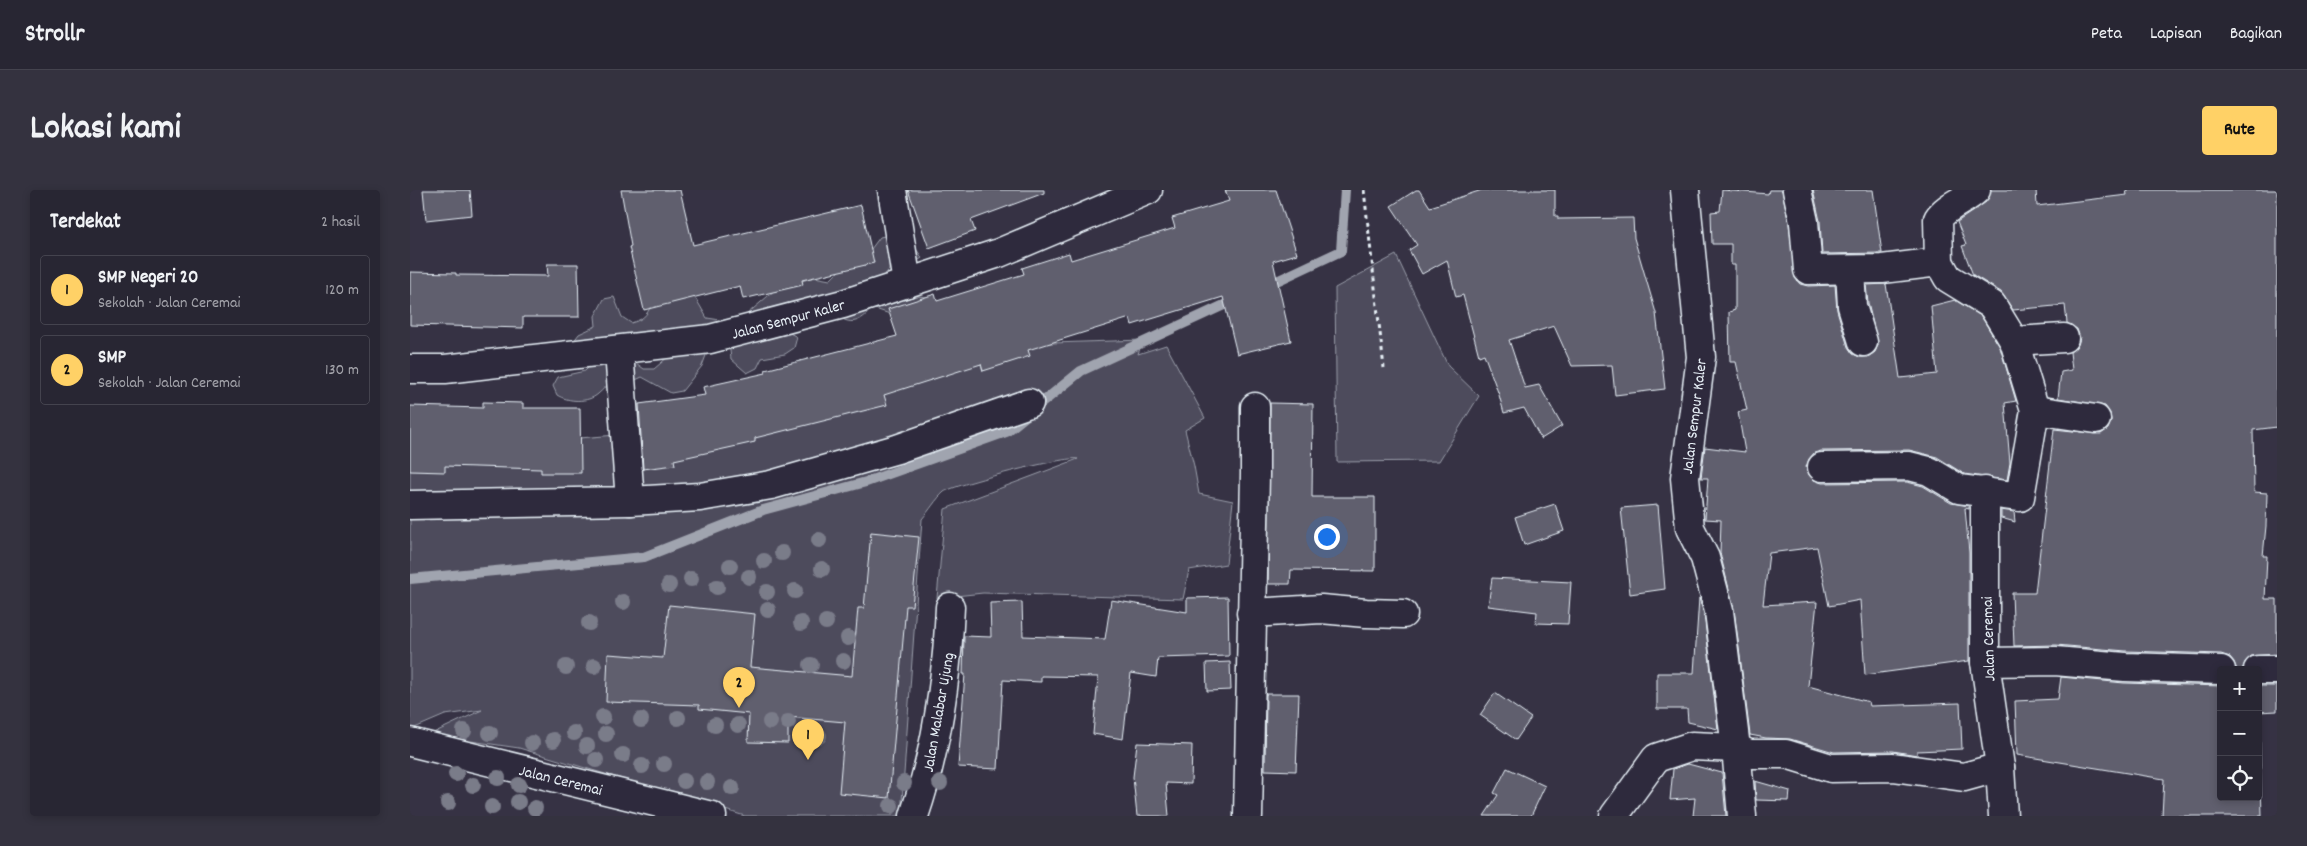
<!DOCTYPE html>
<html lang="id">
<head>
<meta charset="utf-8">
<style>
  body { margin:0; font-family:Dekko,sans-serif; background:#34323f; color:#f1f3f6 }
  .controls { position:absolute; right:15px; bottom:15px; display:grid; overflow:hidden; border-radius:5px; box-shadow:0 2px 8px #0003 }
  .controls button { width:45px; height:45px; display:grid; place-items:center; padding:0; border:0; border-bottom:1px solid #44434e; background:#282633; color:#f1f3f6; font:25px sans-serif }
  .you { position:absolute; left:916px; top:346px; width:18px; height:18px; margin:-12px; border:4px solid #fff; border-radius:50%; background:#1a73e8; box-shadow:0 0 0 8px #1a73e833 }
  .badge { display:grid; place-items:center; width:32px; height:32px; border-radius:50%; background:#ffd166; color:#111; font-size:16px; font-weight:700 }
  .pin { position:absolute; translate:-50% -41px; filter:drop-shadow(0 1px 2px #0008) }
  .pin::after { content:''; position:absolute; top:26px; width:18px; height:15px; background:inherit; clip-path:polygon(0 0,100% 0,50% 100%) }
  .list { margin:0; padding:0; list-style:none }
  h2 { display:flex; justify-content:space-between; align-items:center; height:65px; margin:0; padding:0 20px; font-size:21px }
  h2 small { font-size:16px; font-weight:400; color:#a5a5ac }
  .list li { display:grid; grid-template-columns:32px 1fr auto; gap:15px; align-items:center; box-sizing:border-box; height:70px; margin:0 10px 10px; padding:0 10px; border:1px solid #44434e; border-radius:5px }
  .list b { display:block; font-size:19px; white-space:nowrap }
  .list p { margin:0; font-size:16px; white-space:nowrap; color:#a5a5ac }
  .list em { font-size:16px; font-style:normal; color:#a5a5ac }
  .icon { flex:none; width:28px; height:28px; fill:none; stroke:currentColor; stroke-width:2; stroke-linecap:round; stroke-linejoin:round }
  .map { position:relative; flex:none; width:1867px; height:626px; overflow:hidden; border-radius:5px }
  header { display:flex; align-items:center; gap:30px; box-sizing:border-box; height:70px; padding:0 25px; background:#282633; border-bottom:1px solid #44434e }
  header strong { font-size:24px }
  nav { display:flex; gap:28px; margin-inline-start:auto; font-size:18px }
  .intro { display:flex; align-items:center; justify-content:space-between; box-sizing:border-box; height:120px; padding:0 30px }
  h1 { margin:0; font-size:35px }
  .button { padding:12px 22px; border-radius:5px; background:#ffd166; color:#111; font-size:18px; font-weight:700 }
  main { display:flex; gap:30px; padding:0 30px }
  aside { flex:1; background:#282633; border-radius:5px; box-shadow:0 2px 8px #0003 }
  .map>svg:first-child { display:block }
  .green { fill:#4d4b5c; stroke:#9a9eaa }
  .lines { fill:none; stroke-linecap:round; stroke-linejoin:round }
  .stream { stroke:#a0a4af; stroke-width:10 }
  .building { fill:#605e6e; stroke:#e8f1f8 }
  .street-casing { stroke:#e8f1f8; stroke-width:31 }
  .secondary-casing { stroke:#e8f1f8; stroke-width:31 }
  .path { stroke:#e8f1f8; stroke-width:3; stroke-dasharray:4 4; stroke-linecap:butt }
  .street { stroke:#2f2a3d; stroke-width:28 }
  .secondary { stroke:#2f2a3d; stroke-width:28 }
  .tree { fill:#7a7b89 }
  .labels { text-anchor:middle; stroke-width:4; stroke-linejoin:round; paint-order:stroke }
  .street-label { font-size:16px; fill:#e8f1f8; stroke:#2f2a3d }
</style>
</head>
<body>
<header>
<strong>Strollr</strong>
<nav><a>Peta</a><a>Lapisan</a><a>Bagikan</a></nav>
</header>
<div class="intro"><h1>Lokasi kami</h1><a class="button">Rute</a></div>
<main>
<aside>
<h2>Terdekat<small>2 hasil</small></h2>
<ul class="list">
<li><span class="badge">1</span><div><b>SMP Negeri 20</b><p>Sekolah · Jalan Ceremai</p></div><em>120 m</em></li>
<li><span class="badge">2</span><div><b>SMP</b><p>Sekolah · Jalan Ceremai</p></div><em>130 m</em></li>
</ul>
</aside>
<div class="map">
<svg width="1867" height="626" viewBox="0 0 1867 626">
  <rect width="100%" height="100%" fill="#363244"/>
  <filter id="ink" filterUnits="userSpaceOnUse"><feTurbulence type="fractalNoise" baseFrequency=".02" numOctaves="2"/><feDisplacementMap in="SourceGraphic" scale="10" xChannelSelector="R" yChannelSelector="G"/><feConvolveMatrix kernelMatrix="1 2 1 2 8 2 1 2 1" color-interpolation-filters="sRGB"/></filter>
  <g filter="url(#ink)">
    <!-- green -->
    <g class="green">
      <path d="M479,45c16,5 25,8 33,23l-9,6 -22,3 -7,9 3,11 20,8 20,2 -31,19 -24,-8c-11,14 -22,19 -36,6l-48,18 9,5 -3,11 -9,6 -23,4 -5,10 -10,5 -16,-14 -1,-9 -9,-4 -11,-1 -8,21 -20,25 -11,2 -29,-16c-11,6 -20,5 -31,7 -6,2 -8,6 -13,10 -10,9 -30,8 -41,1l-4,-9 5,-9 27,-6 7,-7 36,-7 16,12h10l22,-19 -103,-8 6,-8 17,-8 -1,-10 9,-17 10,-2 8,20 9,6c15,-4 18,-11 23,-26l34,-4 8,6 11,19 20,3 19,-6 29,-25 39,-13 16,3 13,-13 25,-14 12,-16z"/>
      <path d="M986,65l52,111 31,30 -40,65 -102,1 -2,-174z"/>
      <path d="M733,150l-5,14 28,-9 39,73 -20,12 9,36 5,28 34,7 -7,63 -37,6 -6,29 -200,-6 -46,5 8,-89 133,-50c-10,-4 -125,26 -134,33 -8,7 -15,19 -22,27l-21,297h-156l-226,-68 -90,-13 53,-25 -37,5 -35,15v-299l157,8 149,-12 277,-82z"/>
    </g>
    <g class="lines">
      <!-- stream -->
      <g class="stream">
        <path d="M856,96l75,-35 4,-61"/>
        <path d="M0,389l234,-22 119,-47 103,-28 140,-50 75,-61 156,-72"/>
      </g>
    </g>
    <!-- building -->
    <g class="building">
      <path d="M13,0h47l2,25 -46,5z"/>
      <path d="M211,0h59l13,55 168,-40 13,58 -72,17 1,5 -60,14 -3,-13 -96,24 -15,-63 2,-1z"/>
      <path d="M498,0h136v3l-73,27 4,11 -46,17z"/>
      <path d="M815,0h51l21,64 -24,7 18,80 -54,13 -14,-57 -91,28 -2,-7 -102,32 2,6 -47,15 -2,-7 -97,31 3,10 -132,33v4l-81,18 1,5 -32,4 -4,-65 66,-9 -2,-8 63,-14 -1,-3 132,-34 -9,-27 47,-15 2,7 87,-27 -2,-6 47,-15 2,7 104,-32 -3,-10 57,-17z"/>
      <path d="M1006,0h3l11,17 52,-17h73v26h3v3l75,-1 1,20 22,75 9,76 -50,6 -3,-30 -40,1 -18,-40 -45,14 16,48 14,-3 23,41 -21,13 -17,-31 -20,5 -5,-18 -15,-41 -5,2 -16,-61 -7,2 -9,-37 -25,14 -13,-24 8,-5 -26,-39z"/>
      <path d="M1312,0l46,4 1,-4h13l7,34 6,54 5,6 8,2 27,-1 2,25 11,37 5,7 7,3h8l7,-5 3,-7 -10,-42 -2,-18 20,-1 14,94 37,-4 -6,-68 24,-6 26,16 19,31 16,54 -11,2 5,60 -3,17 -43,-6 -27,-17 -28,-7 -88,1 -7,2 -5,6 -3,8 3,8 5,5 8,3 85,-1 16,4 28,17 18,3v3l-4,-1 4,45v108l-104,14 -5,-75 -31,6 -12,-59 -48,6 -6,52 54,-3 -9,84 61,16 1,4 90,-3 2,46 -45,2v4l-24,-4 -59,1 -44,-13 -24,-1 -16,-3 -16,-126 -14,-56 1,-33 -16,-1 3,-41h-7l4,-31 40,5 -7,-40 9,-2 -11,-48h-6l-1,-50 6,-2v-45h-4v-21h-19l-1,-32 9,-1z"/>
      <path d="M1403,0h60l9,63 -60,1 -2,-33z"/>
      <path d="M1581,0h45l1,16 90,-11 -1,-5h151v237l-24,3 1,62 13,1 -1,33 -3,30h4l-2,43h12v55l-26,2 -6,6 -3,8h-5l-3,-8 -4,-5 -9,-3 -95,-3 -70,-6 -42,1 -2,-53h23l19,-164 47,5 7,-5 3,-8 -1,-8 -5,-7 -47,-8 3,-26 11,-2 -2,-18 8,-7 2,-7 -3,-9 -10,-6 -2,-18 -52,5 -12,-18 -28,-17 -11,-29 4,-1 -9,-23 29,-20z"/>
      <path d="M137,74h31l1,53h-56v11l-113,-3v-53l46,1v2l92,1z"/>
      <path d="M73,212l40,1v5h57l1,65h-40v-4l-96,-3v6l-35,-1v-65l73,2z"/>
      <path d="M860,213l43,1 -1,93h63v74l-84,-1 -1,14h-22z"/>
      <path d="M1145,314l9,27 -40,14 -9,-28z"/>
      <path d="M1248,315l7,84 -35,5 -9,-86z"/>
      <path d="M1591,320l13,2 1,10 -14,-4z"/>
      <path d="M461,342l48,5 -7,69h-6l-17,192 -50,-5 6,-71 -57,-5v26l-40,-1 1,-28 -50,-5v-4l-93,-3 2,-48 55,4 6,-53 86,9 -5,53 102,9 6,-68h6z"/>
      <path d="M1082,388l79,4 -3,42 -32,-1 1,-11 -49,-6z"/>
      <path d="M818,407l1,59 -71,2 -2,19 -25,-4 -8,66 -30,-5 5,-57 -57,-1v6l-38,-2 -5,89 -40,-2 7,-93h-2l1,-38 27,1 -1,-34 32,-1 1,34 82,3 6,-39 76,12v-14z"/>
      <path d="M1289,408l5,16 14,115 -30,-7 -1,-13h-30v-36h37z"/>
      <path d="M820,472l1,28 -24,1 -1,-28z"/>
      <path d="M1651,487l63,6 97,3v111h37v-111h19v25l-18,1 3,104h-100l2,-37 -147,-24 -2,-54 43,-2z"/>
      <path d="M1085,503l36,25 -15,22 -36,-25z"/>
      <path d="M856,504h33l-3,77 -31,-1z"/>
      <path d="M727,553l55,2 -1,39 -25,-1 3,33h-32l-4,-39z"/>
      <path d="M1278,574l34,9 4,43h-33l2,-18 -25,2 3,-31z"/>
      <path d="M1097,578l38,18 -14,30h-47l14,-21 -4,-2z"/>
      <path d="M1345,591l35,10 -1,10 -33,-1z"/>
    </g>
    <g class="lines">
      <defs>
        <g id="street">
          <path d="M482,0l15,93"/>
          <path d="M1275,0l16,167 -16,121 5,50 15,30 14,53 17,137 6,68"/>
          <path d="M1387,0l7,32 4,48 74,-1 57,-7 9,16 44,27 22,36 21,69 -15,87 -61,-8 -30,-18 -20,-5 -87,1"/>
          <path d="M1529,72l-1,-43c9,-14 27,-18 38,-29"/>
          <path d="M1440,80l2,36 11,36"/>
          <path d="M1604,151l50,-3"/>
          <path d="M0,179h35l265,-30 133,-35 156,-51 149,-63"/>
          <path d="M1625,220l61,9"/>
          <path d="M1575,301v171l15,105 3,49"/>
          <path d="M220,311l70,-4 71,-12 126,-36 132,-46"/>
          <path d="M0,315l220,-4 -11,-150"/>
          <path d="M841,423l70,-4 45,4 37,1"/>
          <path d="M1575,472l70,-1 70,6 96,3"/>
          <path d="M1848,480h19"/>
          <path d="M504,626c23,-67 33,-139 36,-209"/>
          <path d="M838,626l7,-342v-67"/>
          <path d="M1204,626l42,-58 36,-12 44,2 13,6h37l45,14 62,-1 71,10 36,-10"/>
        </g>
        <path id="secondary" d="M0,552l302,74"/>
      </defs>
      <!-- street casing -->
      <use href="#street" class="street-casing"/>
      <!-- secondary casing -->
      <use href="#secondary" class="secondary-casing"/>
      <!-- path -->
      <path class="path" d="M954,0l20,178"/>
      <!-- street -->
      <use href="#street" class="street"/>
      <!-- secondary -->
      <use href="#secondary" class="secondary"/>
    </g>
    <!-- trees -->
    <g class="tree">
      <circle cx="409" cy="350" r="8"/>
      <circle cx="372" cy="363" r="8"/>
      <circle cx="354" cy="371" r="8"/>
      <circle cx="320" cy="376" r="8"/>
      <circle cx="412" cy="379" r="8"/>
      <circle cx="339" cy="387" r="8"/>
      <circle cx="281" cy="389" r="8"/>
      <circle cx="259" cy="395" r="8"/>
      <circle cx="307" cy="397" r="8"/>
      <circle cx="385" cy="401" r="8"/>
      <circle cx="357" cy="402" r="8"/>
      <circle cx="213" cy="412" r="8"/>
      <circle cx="358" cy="420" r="8"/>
      <circle cx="416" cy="432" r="8"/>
      <circle cx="179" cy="433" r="8"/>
      <circle cx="391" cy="433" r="8"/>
      <circle cx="438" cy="448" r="8"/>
      <circle cx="433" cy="471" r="8"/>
      <circle cx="401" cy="475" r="8"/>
      <circle cx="184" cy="476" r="8"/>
      <circle cx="156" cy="477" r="8"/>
      <circle cx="193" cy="527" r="8"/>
      <circle cx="268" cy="528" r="8"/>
      <circle cx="231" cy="530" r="8"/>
      <circle cx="360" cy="532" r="8"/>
      <circle cx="378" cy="532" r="8"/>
      <circle cx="305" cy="535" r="8"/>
      <circle cx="328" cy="535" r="8"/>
      <circle cx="54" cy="541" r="8"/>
      <circle cx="80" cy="543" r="8"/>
      <circle cx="164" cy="543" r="8"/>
      <circle cx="196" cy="544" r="8"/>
      <circle cx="409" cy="546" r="8"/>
      <circle cx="143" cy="550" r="8"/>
      <circle cx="122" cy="553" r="8"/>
      <circle cx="177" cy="556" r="8"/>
      <circle cx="213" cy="565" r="8"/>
      <circle cx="186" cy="570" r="8"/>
      <circle cx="254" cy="574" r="8"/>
      <circle cx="232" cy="576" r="8"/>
      <circle cx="46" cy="584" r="8"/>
      <circle cx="88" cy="588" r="8"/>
      <circle cx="274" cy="591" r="8"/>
      <circle cx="297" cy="592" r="8"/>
      <circle cx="494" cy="593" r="8"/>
      <circle cx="530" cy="593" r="8"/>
      <circle cx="63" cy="595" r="8"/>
      <circle cx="109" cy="595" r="8"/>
      <circle cx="322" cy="598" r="8"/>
      <circle cx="108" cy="612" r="8"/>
      <circle cx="38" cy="613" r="8"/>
      <circle cx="481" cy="616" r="8"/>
      <circle cx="82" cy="617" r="8"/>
      <circle cx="125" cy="618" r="8"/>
    </g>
  </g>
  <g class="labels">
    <!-- street labels -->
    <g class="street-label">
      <text transform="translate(378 128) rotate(-15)" y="6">Jalan Sempur Kaler</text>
      <text transform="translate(1283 226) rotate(-83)" y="6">Jalan Sempur Kaler</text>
      <text transform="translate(1577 449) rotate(-92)" y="6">Jalan Ceremai</text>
      <text transform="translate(527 522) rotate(-80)" y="6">Jalan Malabar Ujung</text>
      <text transform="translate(151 589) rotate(14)" y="6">Jalan Ceremai</text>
    </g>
  </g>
</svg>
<div class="controls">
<button>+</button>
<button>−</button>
<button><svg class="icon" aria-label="locate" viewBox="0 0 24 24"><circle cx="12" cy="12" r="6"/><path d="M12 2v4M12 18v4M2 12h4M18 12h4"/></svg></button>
</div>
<div class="you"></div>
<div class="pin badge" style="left:398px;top:570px">1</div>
<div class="pin badge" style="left:329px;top:518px">2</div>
</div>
</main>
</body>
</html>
